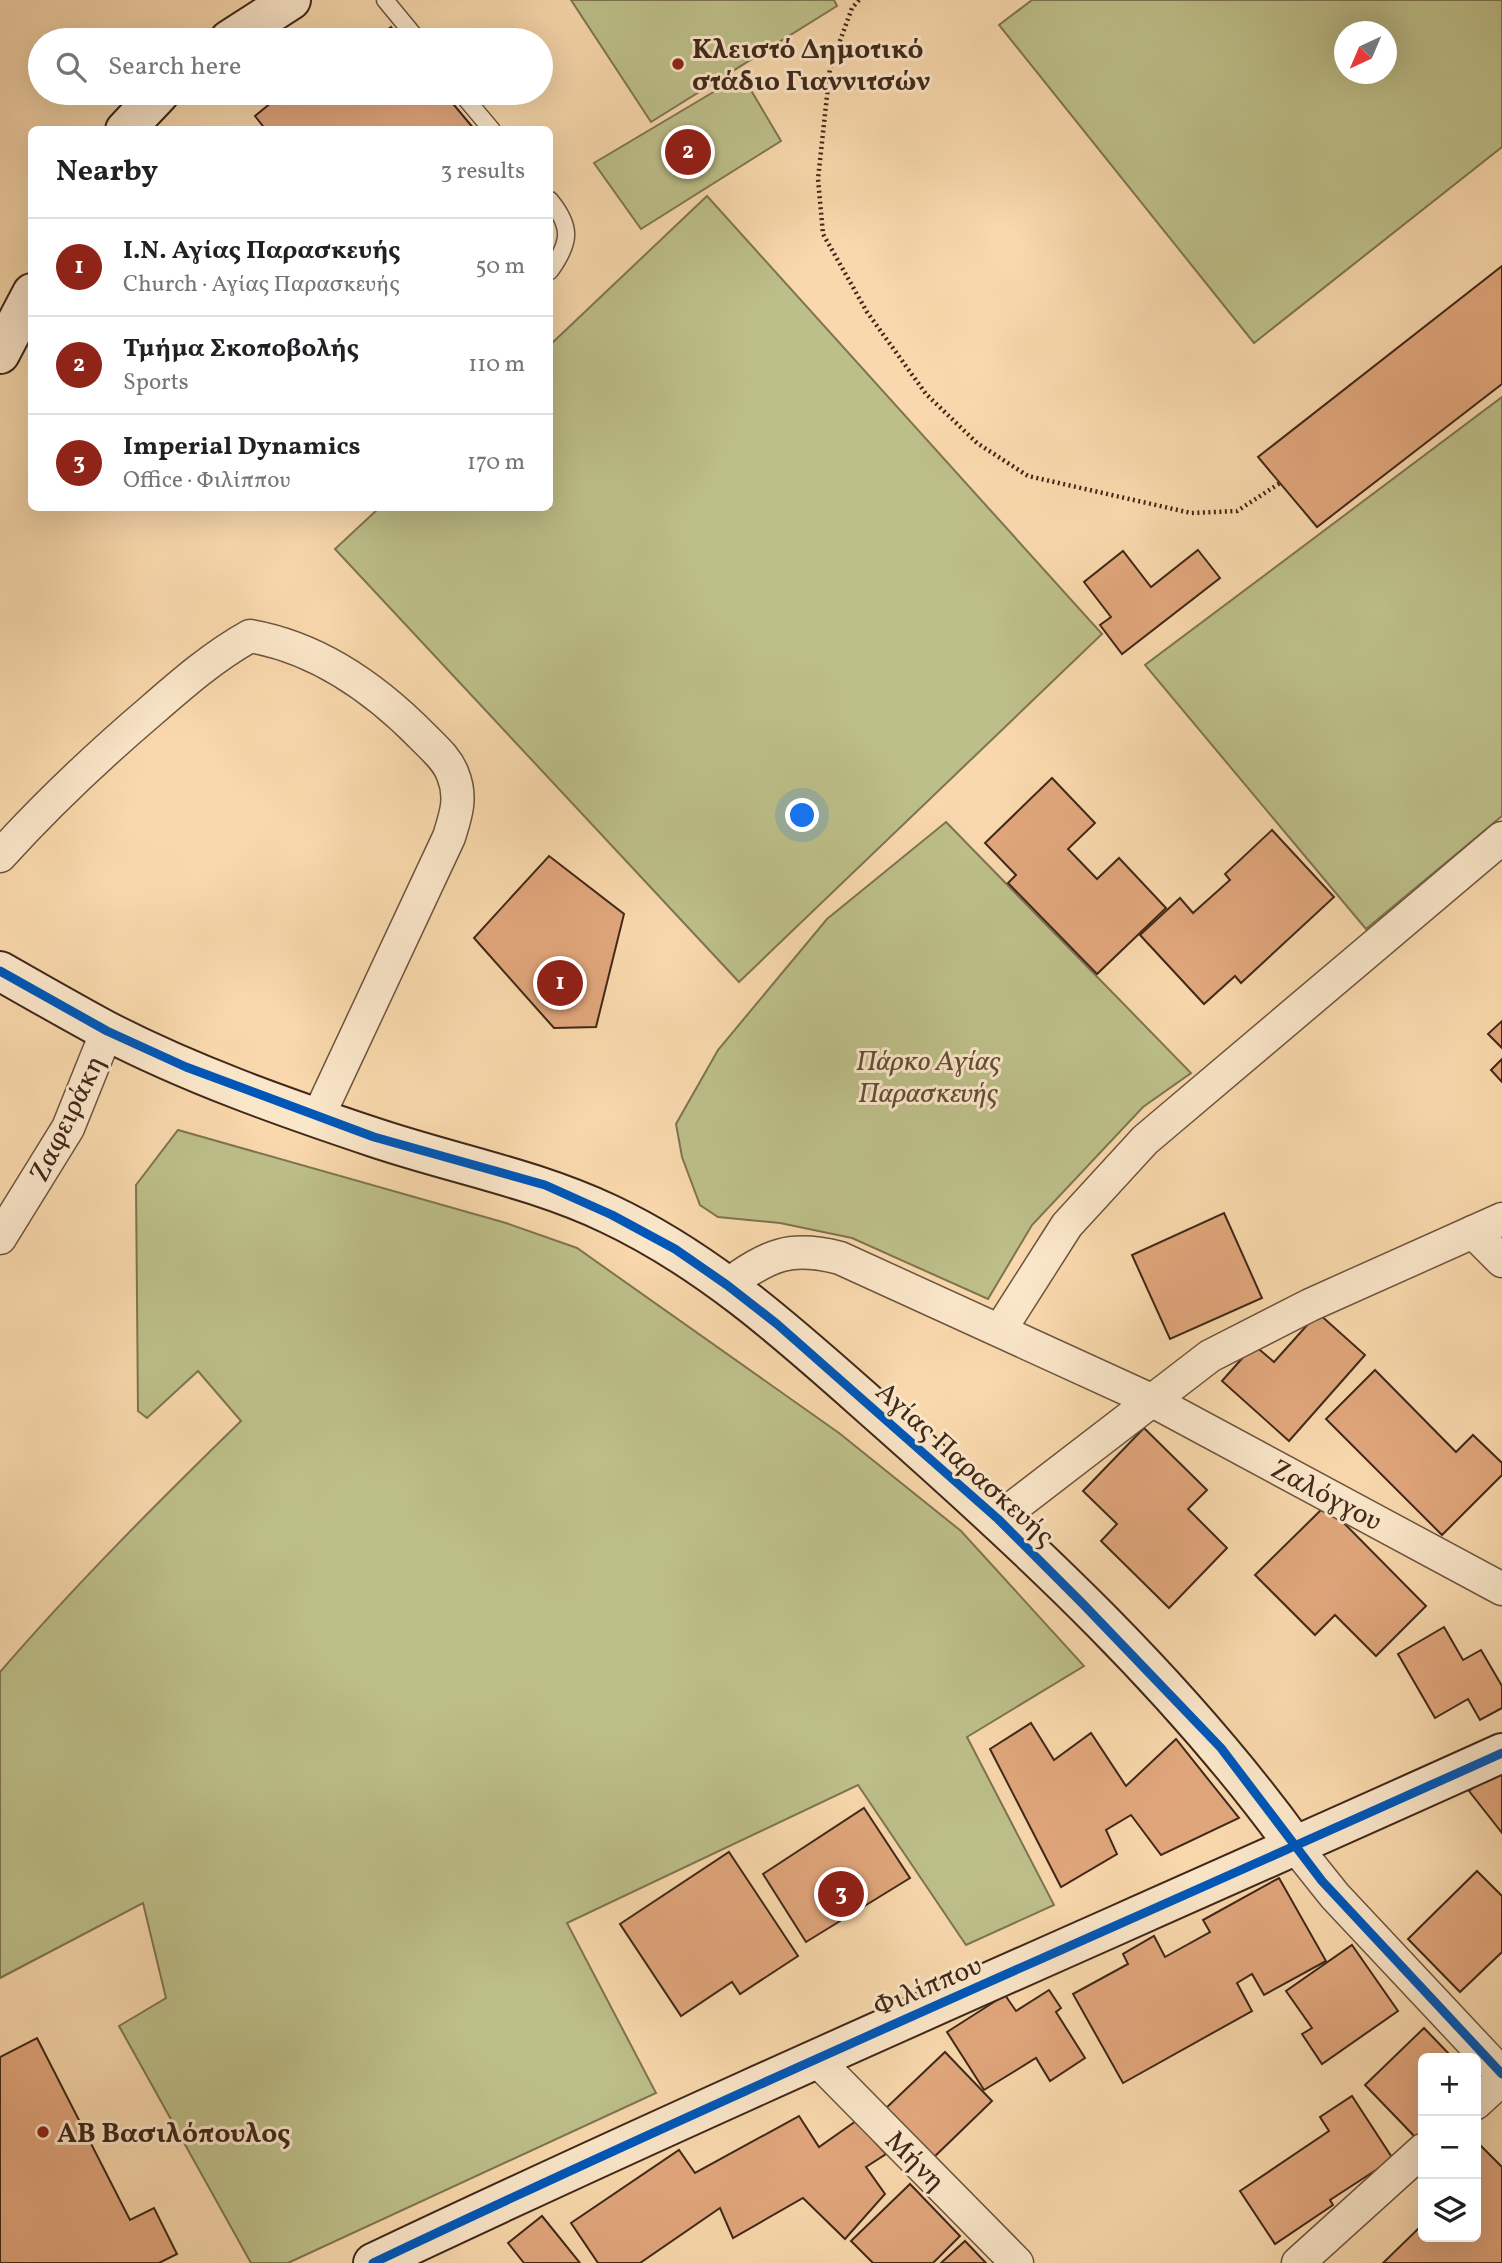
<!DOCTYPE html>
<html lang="en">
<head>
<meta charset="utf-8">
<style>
  body { margin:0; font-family:Vollkorn,serif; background:#f6f6f6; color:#202124 }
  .controls { position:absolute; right:21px; bottom:21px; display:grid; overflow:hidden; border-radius:10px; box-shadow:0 7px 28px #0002 }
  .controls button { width:63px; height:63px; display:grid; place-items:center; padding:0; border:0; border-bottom:2px solid #e0e0e0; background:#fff; color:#202124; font:35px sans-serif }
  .compass { position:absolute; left:1334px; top:21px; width:63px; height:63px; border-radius:50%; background:#fff; box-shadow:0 7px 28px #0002; rotate:224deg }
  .you { position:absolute; left:803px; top:816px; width:24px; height:24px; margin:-18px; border:5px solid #fff; border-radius:50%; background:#1a73e8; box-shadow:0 0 0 10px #1a73e833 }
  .badge { display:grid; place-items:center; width:46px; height:46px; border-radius:50%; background:#8f2418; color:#fff; font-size:23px; font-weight:700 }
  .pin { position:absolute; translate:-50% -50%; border:4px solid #fff; box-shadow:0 2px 7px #0006 }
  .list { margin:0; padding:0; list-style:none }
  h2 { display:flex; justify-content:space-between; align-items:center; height:91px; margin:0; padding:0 28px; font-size:30px }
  h2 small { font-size:23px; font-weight:400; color:#757577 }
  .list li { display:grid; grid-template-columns:46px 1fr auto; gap:21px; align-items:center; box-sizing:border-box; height:98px; padding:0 28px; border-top:2px solid #e0e0e0 }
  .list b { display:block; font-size:26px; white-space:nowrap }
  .list p { margin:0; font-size:23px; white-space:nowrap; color:#757577 }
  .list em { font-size:23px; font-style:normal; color:#757577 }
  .icon { flex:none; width:38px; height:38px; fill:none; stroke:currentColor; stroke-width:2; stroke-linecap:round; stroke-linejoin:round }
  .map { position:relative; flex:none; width:1502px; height:2263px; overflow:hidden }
  .search { position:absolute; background:#fff; box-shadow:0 7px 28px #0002; left:28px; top:28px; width:525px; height:77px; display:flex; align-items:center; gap:18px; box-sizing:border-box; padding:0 24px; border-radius:38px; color:#757577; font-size:26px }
  .panel { position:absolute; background:#fff; box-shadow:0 7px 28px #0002; left:28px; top:126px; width:525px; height:385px; border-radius:10px }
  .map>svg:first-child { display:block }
  .green { fill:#bdbf89; stroke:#7e7451; stroke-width:2; fill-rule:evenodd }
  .building { fill:#e1a67c; stroke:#402819; stroke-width:2 }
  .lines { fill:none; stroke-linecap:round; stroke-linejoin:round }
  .lane-casing { stroke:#6e543e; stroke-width:19 }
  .street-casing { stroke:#6e543e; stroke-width:35 }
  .secondary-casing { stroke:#402819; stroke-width:42 }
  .path { stroke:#402819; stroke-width:4.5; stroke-dasharray:2 3.5; stroke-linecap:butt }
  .lane { stroke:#fae6c9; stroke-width:16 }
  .street { stroke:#fae6c9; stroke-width:32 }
  .secondary { stroke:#fae6c9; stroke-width:38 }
  .cycleway-casing { stroke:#fae6c9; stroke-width:13 }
  .cycleway { stroke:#0057b8; stroke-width:9 }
  .poi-dot { fill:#8f2418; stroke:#fae6c9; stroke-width:2.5 }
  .labels { text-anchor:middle; stroke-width:6; stroke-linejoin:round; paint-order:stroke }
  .poi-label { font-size:28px; font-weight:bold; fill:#402819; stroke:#fae6c9; text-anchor:start }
  .park-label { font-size:28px; font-style:italic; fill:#5f4e35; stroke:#fae6c9 }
  .street-label { font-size:28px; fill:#402819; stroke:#fae6c9 }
</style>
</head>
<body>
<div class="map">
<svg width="1502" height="2263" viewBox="0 0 1502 2263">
  <rect width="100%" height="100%" fill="#f8d8ac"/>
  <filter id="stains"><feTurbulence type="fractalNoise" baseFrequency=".00286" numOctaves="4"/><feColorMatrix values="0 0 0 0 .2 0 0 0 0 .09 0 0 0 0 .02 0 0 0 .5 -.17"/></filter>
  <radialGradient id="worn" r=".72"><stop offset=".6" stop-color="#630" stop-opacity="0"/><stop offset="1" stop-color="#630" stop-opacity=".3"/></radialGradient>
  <!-- green -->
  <g class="green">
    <path d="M571,0h263l3,6 -186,116z"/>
    <path d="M1032,0h470v147l-248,196 -255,-318zM1344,32h42v42h-42z"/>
    <path d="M742,75l39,66 -140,88 -47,-66z"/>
    <path d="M707,196l395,438 -363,348 -404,-433 44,-41h171v-163z"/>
    <path d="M1502,397v419l-136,113 -221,-264z"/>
    <path d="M946,822l245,251 -48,34 -111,118 -44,74 -136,-61 -72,-15 -62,-6 -18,-12 -18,-48 -6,-33 42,-74 109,-131z"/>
    <path d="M178,1130l328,93 71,25 262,185 122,98 123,135 -117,71 87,168 -88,40 -108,-160 -291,138 89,170 -368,170h-37l-132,-237 47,-28 -23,-95 -143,75v-306c76,-88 158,-170 241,-251l-43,-50 -51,47 -9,-7 -2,-226z"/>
  </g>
  <!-- building -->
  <g class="building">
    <path d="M391,27l10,13h-26z"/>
    <path d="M283,93h161l31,37h-209l-11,-14z"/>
    <path d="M1502,266v118l-185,143 -59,-70z"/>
    <path d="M1198,550l22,28 -98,76 -22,-29 11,-8 -27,-35 39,-31 28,36z"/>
    <path d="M1052,778l43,45 -27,26 29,30 22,-21 47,50 -69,66 -89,-91 8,-8 -31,-32z"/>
    <path d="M1272,830l62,67 -93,86 -6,-7 -31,28 -64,-69 40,-37 13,15 37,-33 -5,-6z"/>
    <path d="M549,856l75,58 -28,113 -42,1 -80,-90z"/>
    <path d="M1502,1021v27l-14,-14z"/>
    <path d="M1502,1059v23l-11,-12z"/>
    <path d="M1224,1213l38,85 -92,41 -38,-84z"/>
    <path d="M1318,1313l47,42 -76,86 -67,-60 32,-36 20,17z"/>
    <path d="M1375,1370l81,82 17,-17 29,28v12l-60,60 -116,-116z"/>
    <path d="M1144,1428l63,62 -19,19 39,39 -58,60 -68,-67 16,-17 -34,-33z"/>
    <path d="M1326,1505l100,101 -50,50 -41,-41 -20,20 -60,-60z"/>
    <path d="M1444,1627l19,33 18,-10 21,36v22l-22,12 -12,-21 -33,19 -37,-64z"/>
    <path d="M1031,1723l23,37 37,-27 35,53 50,-47 63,79 -78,37 -30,-40 -25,15 11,24 -56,33 -71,-138z"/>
    <path d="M1502,1765v68l-33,-42z"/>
    <path d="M864,1808l46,70 -104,64 -43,-68z"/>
    <path d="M729,1852l69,104 -58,38 -8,-12 -51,34 -61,-92z"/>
    <path d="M1477,1871l25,25v56l-42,40 -52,-53z"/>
    <path d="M1279,1878l47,83 -62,34 -12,-21 -15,9 15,28 -129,72 -50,-89 55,-30 -5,-10 31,-18 11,21 45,-25 -7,-12z"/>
    <path d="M1352,1945l46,66 -76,53 -20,-30 10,-6 -26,-37z"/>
    <path d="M1049,1990l12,18 -5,4 29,46 -35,23 -14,-23 -52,32 -37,-58 58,-37 11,16z"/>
    <path d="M1424,2028l29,30h-30v77l-5,5 -53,-55z"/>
    <path d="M37,2038l93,182 24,-12 23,46 -18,9h-159v-206z"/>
    <path d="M945,2052l47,49 -61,59 -47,-50z"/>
    <path d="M1352,2096l41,63 -63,41 3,5 -58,39 -35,-53 89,-60 -9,-14z"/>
    <path d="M799,2116l20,31 37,-26 30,33 -20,13 19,27 -40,45 -42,-41 -70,40 -13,-30 -80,55h-42l-27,-40 108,-73 16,23z"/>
    <path d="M1478,2143l24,24v96h-119l40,-39v13h53v-92z"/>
    <path d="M910,2184l50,52 -27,27h-60l-22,-22z"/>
    <path d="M542,2216l38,47h-56l-16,-20z"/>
    <path d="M965,2241l21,22h-45z"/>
  </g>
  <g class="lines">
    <defs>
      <g id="lane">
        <path d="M385,0l33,40"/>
        <path d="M461,93l31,37"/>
        <path d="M550,200c22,27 21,42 0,71"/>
      </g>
      <g id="street">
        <path d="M0,856c48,-53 98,-100 152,-146 31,-27 62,-54 98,-74 69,12 126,53 173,101 11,11 25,23 30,38 9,22 3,40 -4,62l-131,280"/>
        <path d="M1473,1232l29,29"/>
        <path d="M0,1238l68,-110 39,-97"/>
        <path d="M727,1285c42,-30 63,-40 113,-27l311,142 351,189"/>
        <path d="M1000,1330l67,-105 78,-85 357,-302"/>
        <path d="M998,1519l212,-163 100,-51 192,-86"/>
        <path d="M1295,1846l40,50 167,178"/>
        <path d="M815,2058l202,205"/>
        <path d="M1476,2103l26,-24"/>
        <path d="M1298,2263l125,-113"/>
      </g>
      <g id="secondary">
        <path d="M229,40l62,-40"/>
        <path d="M125,130l35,-37"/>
        <path d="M0,354l32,-61"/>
        <path d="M0,971c35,20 70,40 105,59 85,44 178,77 268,107 80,27 160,41 236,77 106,50 190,129 276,205 148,131 294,267 410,427"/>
        <path d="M373,2263c373,-177 753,-340 1129,-510"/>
      </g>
    </defs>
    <!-- lane casing -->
    <use href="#lane" class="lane-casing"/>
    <!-- street casing -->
    <use href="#street" class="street-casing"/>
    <!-- secondary casing -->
    <use href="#secondary" class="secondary-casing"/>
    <!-- path -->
    <path class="path" d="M859,0l-7,8 -22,60 -12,111 5,55 44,78 59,82 51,49 51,33 163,37 46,-2 43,-28"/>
    <!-- lane -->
    <use href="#lane" class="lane"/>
    <!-- street -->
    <use href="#street" class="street"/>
    <!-- secondary -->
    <use href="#secondary" class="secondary"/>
    <defs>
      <g id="cycleway">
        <path d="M0,971l107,60 79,36 188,70 171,48 67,30 63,34 52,36 50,39 221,195 84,84 139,145 101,133 180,193"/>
        <path d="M373,2263c373,-177 753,-340 1129,-510"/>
      </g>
    </defs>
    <!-- cycleway casing -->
    <use href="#cycleway" class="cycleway-casing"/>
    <!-- cycleway -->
    <use href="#cycleway" class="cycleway"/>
  </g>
  <!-- markers -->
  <g class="poi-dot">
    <circle cx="678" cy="64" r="7"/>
    <circle cx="43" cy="2132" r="7"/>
  </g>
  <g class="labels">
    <!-- poi labels -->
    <g class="poi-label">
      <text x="692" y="58">Κλειστό Δημοτικό<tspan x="692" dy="32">στάδιο Γιαννιτσών</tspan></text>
      <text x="57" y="2142">ΑΒ Βασιλόπουλος</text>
    </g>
    <!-- park labels -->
    <g class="park-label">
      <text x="928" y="1070">Πάρκο Αγίας<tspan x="928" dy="32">Παρασκευής</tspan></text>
    </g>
    <!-- street labels -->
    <g class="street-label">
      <text transform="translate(66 1118) rotate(-64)" y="10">Ζαφειράκη</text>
      <text transform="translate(966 1463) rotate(42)" y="10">Αγίας Παρασκευής</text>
      <text transform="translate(1327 1494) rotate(28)" y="10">Ζαλόγγου</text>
      <text transform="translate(927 1985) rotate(-23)" y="10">Φιλίππου</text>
      <text transform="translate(916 2160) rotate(45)" y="10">Μήνη</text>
    </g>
  </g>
  <rect width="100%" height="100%" filter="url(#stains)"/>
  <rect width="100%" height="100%" fill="url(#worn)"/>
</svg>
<div class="controls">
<button>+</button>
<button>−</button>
<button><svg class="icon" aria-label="layers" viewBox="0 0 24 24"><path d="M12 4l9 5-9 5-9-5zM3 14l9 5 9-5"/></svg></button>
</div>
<svg class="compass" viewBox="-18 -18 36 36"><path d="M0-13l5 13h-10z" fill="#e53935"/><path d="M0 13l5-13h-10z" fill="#757577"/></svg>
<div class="you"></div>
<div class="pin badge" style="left:560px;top:983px">1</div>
<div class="pin badge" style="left:688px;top:152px">2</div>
<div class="pin badge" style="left:841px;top:1894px">3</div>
<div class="search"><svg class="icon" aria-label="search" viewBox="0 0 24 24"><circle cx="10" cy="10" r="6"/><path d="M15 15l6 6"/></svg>Search here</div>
<section class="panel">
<h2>Nearby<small>3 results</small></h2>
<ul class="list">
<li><span class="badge">1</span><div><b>Ι.Ν. Αγίας Παρασκευής</b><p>Church · Αγίας Παρασκευής</p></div><em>50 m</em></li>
<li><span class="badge">2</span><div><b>Τμήμα Σκοποβολής</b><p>Sports</p></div><em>110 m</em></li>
<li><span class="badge">3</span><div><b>Imperial Dynamics</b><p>Office · Φιλίππου</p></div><em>170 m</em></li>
</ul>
</section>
</div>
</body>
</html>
